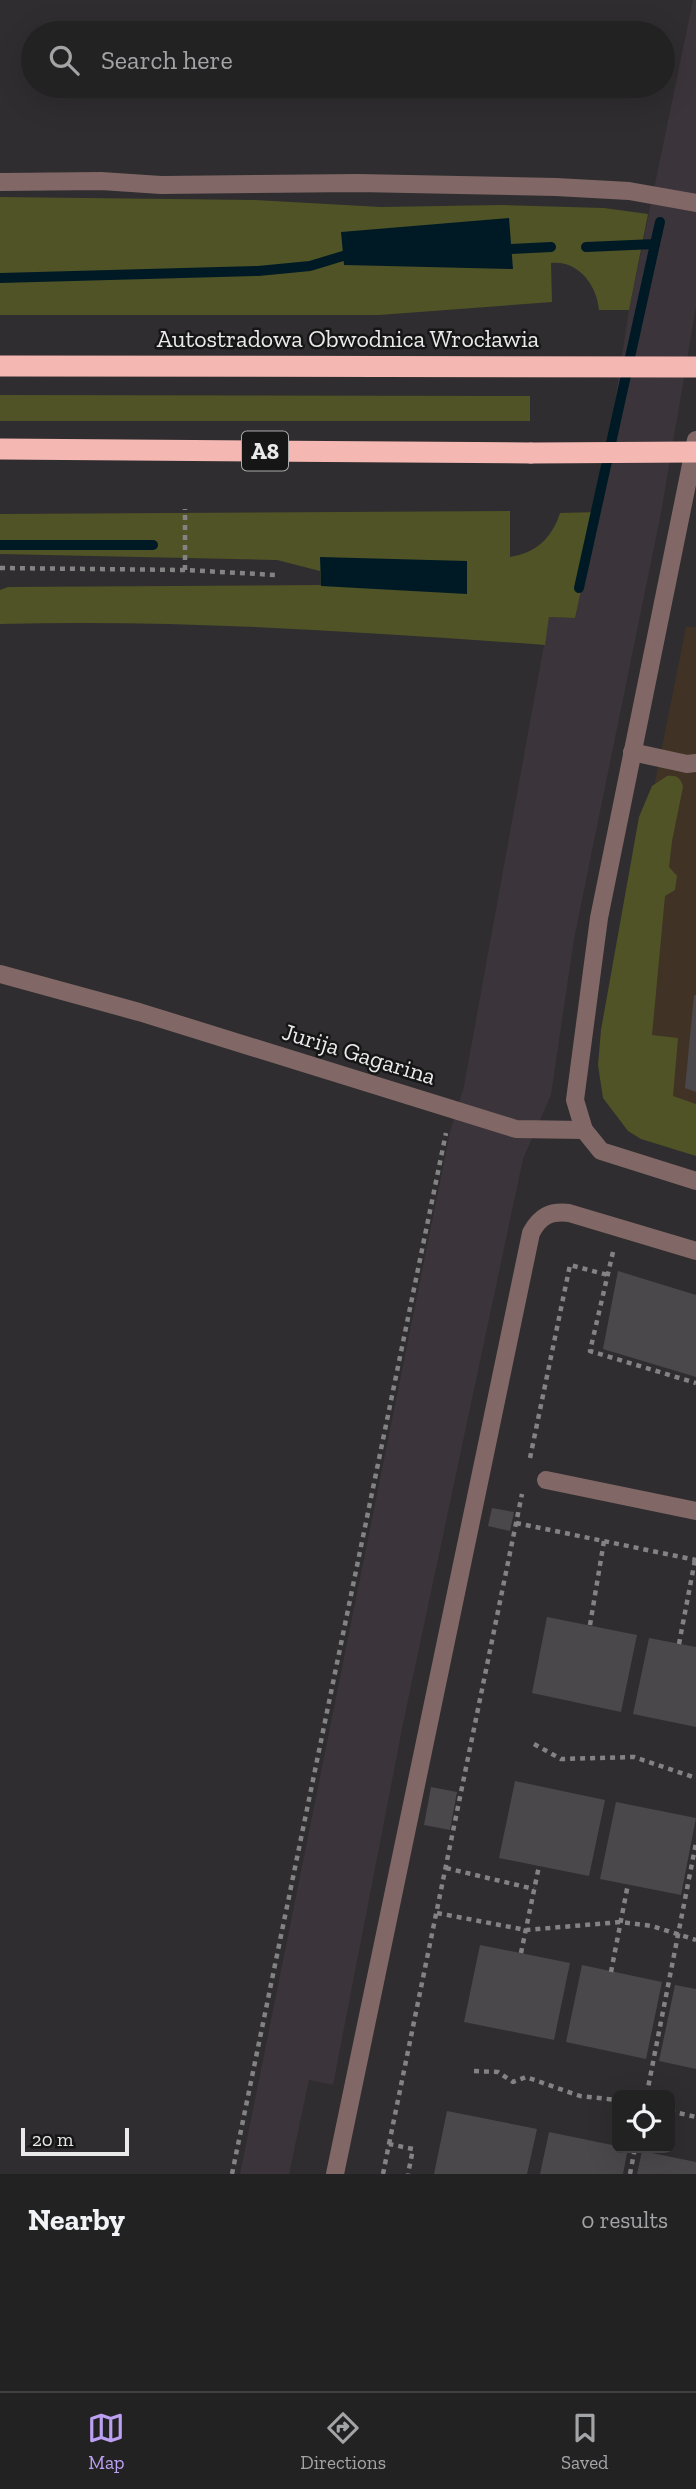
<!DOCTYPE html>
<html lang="en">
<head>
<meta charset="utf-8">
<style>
  body { margin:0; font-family:"Zilla Slab",serif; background:#2f2f30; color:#f1f3f6 }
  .controls { position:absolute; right:21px; bottom:21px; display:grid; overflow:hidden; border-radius:10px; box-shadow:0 7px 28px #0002 }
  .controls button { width:63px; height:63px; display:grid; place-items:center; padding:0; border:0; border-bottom:2px solid #403f41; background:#232223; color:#f1f3f6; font:35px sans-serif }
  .scale { position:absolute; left:21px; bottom:18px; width:108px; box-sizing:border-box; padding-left:7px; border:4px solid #ebeaeb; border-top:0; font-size:19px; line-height:24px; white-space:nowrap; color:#ebeaeb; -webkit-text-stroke:5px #161616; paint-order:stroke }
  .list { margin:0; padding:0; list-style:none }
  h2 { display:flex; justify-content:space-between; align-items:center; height:91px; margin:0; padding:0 28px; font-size:30px }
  h2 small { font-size:23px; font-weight:400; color:#a3a4a6 }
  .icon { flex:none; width:38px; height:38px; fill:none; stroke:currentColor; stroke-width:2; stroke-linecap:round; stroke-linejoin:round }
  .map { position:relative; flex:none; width:696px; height:2174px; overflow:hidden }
  .search { position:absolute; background:#232223; box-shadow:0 7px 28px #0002; left:21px; right:21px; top:21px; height:77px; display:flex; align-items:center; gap:18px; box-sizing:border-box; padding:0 24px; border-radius:38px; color:#a3a4a6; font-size:26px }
  .sheet { height:217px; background:#232223 }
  nav { display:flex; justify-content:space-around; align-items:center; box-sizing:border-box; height:98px; border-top:2px solid #403f41; background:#232223; font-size:19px; color:#a3a4a6 }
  nav a { display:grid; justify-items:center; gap:4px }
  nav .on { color:#bca0f2 }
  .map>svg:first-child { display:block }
  .commercial { fill:#403225 }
  .built { fill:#3b343a }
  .green { fill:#505326 }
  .water { fill:#001a25 }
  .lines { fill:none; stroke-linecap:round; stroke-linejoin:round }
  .stream { stroke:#001a25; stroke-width:10 }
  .building { fill:#4a484b }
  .path { stroke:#848384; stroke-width:4.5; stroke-dasharray:5 5; stroke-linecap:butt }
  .lane { stroke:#816866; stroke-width:18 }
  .street { stroke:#816866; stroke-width:18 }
  .highway { stroke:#f4b7b2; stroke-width:21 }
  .highway-bridge { stroke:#f4b7b2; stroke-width:21 }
  .labels { text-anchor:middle; stroke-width:5; stroke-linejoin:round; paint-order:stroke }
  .shield { fill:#161616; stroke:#abaaab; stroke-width:2 }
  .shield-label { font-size:23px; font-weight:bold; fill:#ebeaeb }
  .street-label { font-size:24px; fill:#ebeaeb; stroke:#161616 }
</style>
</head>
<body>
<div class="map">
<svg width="696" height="2174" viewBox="0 0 696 2174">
  <rect width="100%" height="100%" fill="#2f2d2f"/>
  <!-- commercial -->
  <path class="commercial" d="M686,627h10v516l-91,-111z"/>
  <!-- built -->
  <path class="built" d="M693,0h3v307l-35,206 -87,426 -23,156 -28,64 -119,560 -71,366 -24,-5 -20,94h-49l210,-1042 14,-46 85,-469 26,1 23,-106 31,-202z"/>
  <!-- green -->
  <g class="green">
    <path d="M0,197l255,3 126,7 121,-2 102,3 44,6 -19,96h-30c-2,-25 -21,-50 -48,-47l1,39 -173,13h-379z"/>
    <path d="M0,395l530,1v25h-530z"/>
    <path d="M510,511v46c26,-4 42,-19 50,-44l38,-1 -23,106 -26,-1 -4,28c-182,-13 -363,-26 -545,-21v-34l8,-3 313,-2 -1,-14 -43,-11 -277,-6v-40z"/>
    <path d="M667,776c9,-1 14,1 16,11l-11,54 -3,26 8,9 -2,14 -10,6 -13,139 26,3 -5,58 23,8v52l-55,-17 -13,-8 -25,-33 -5,-33 3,-35 38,-213 13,-31z"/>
  </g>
  <!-- water -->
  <g class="water">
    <path d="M509,218l4,51 -169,-4 -3,-33z"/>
    <path d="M320,557l147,4v33l-146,-8z"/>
  </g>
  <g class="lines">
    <!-- stream -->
    <g class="stream">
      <path d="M586,247l69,-3 5,-22"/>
      <path d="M511,249l40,-2"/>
      <path d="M0,278l258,-7 52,-5 33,-10"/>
      <path d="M0,545h153"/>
      <path d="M579,588l76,-344"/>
    </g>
  </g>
  <!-- building -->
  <g class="building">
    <path d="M694,995h2v97l-11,-4z"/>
    <path d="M618,1271l78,24v82l-93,-28z"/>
    <path d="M492,1508l22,4 -4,19 -22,-5z"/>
    <path d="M547,1617l90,18 -16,77 -89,-19z"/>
    <path d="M649,1638l47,9v80l-63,-13z"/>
    <path d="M515,1781l90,19 -16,76 -90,-18z"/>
    <path d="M431,1787l26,5 -7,38 -26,-5z"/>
    <path d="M616,1802l80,16 -15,77 -81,-16z"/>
    <path d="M480,1945l90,18 -16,77 -90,-18z"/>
    <path d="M582,1965l80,17 -16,77 -80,-17z"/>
    <path d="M675,1985l21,4v80l-37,-8z"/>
    <path d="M447,2111l90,18 -10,45h-93z"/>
    <path d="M549,2132l68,14v2h11l-5,26h-83z"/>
    <path d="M642,2151l54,11v12h-59z"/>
  </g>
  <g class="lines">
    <!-- path -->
    <g class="path">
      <path d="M0,568l185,2 91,5"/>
      <path d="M185,570v-61"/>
      <path d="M613,1252l-23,99 106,32"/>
      <path d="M530,1458l40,-193 38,10"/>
      <path d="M516,1523l180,37"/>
      <path d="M590,1625l14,-84"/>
      <path d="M679,1644l16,-84"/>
      <path d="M534,1744l27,15 73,-2 62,21"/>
      <path d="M446,1868l88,21"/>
      <path d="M437,1913l89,17 95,-8 31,4 44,14"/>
      <path d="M521,1953l18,-87"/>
      <path d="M611,1972l17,-88"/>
      <path d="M474,2071l24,1 15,10 13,-5 54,19 37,4"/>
      <path d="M648,2095l-1,-2 49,-250"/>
      <path d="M670,2111l26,6"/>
      <path d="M389,2144l133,-650"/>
      <path d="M232,2174l214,-1041"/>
      <path d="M383,2174l6,-30 24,5 -5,25"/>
      <path d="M630,2174l5,-26"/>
    </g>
    <!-- lane -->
    <g class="lane">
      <path d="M0,182l101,-1 60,4 197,-2 198,4 73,4 67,12"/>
      <path d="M632,752l55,12 9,-1"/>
      <path d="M0,974l139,38 377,117 68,1"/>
      <path d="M546,1480l150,31"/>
      <path d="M335,2174l196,-941c9,-17 19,-22 38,-20l127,38"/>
    </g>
    <!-- street -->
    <path class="street" d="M696,440l-97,478 -24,182 9,30 17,21 95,30"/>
    <!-- highway -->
    <g class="highway">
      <path d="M0,366l696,1"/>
      <path d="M0,449l531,4"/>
    </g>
    <!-- highway-bridge -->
    <path class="highway-bridge" d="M531,453l165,-1"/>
  </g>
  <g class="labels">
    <!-- shield labels -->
    <rect class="shield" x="242" y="431.5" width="46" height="39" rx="5"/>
    <g class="shield-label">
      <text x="265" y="459">A8</text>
    </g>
    <!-- street labels -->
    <g class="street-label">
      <text x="348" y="347">Autostradowa Obwodnica Wrocławia</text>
      <text transform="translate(359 1054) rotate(17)" y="8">Jurija Gagarina</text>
    </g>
  </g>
</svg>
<div class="controls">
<button><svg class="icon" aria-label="locate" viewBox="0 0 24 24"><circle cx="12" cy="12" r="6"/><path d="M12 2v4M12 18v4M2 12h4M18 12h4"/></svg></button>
</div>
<div class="scale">20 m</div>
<div class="search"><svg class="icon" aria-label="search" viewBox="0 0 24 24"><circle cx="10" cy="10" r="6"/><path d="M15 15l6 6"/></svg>Search here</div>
</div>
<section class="sheet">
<h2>Nearby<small>0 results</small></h2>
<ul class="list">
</ul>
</section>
<nav>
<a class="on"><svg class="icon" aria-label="map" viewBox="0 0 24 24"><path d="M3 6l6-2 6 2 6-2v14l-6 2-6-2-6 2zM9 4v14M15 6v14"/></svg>Map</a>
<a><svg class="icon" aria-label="directions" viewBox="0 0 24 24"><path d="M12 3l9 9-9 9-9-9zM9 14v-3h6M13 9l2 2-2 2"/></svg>Directions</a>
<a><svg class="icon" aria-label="saved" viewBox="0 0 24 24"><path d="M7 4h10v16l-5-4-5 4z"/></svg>Saved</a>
</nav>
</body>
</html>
